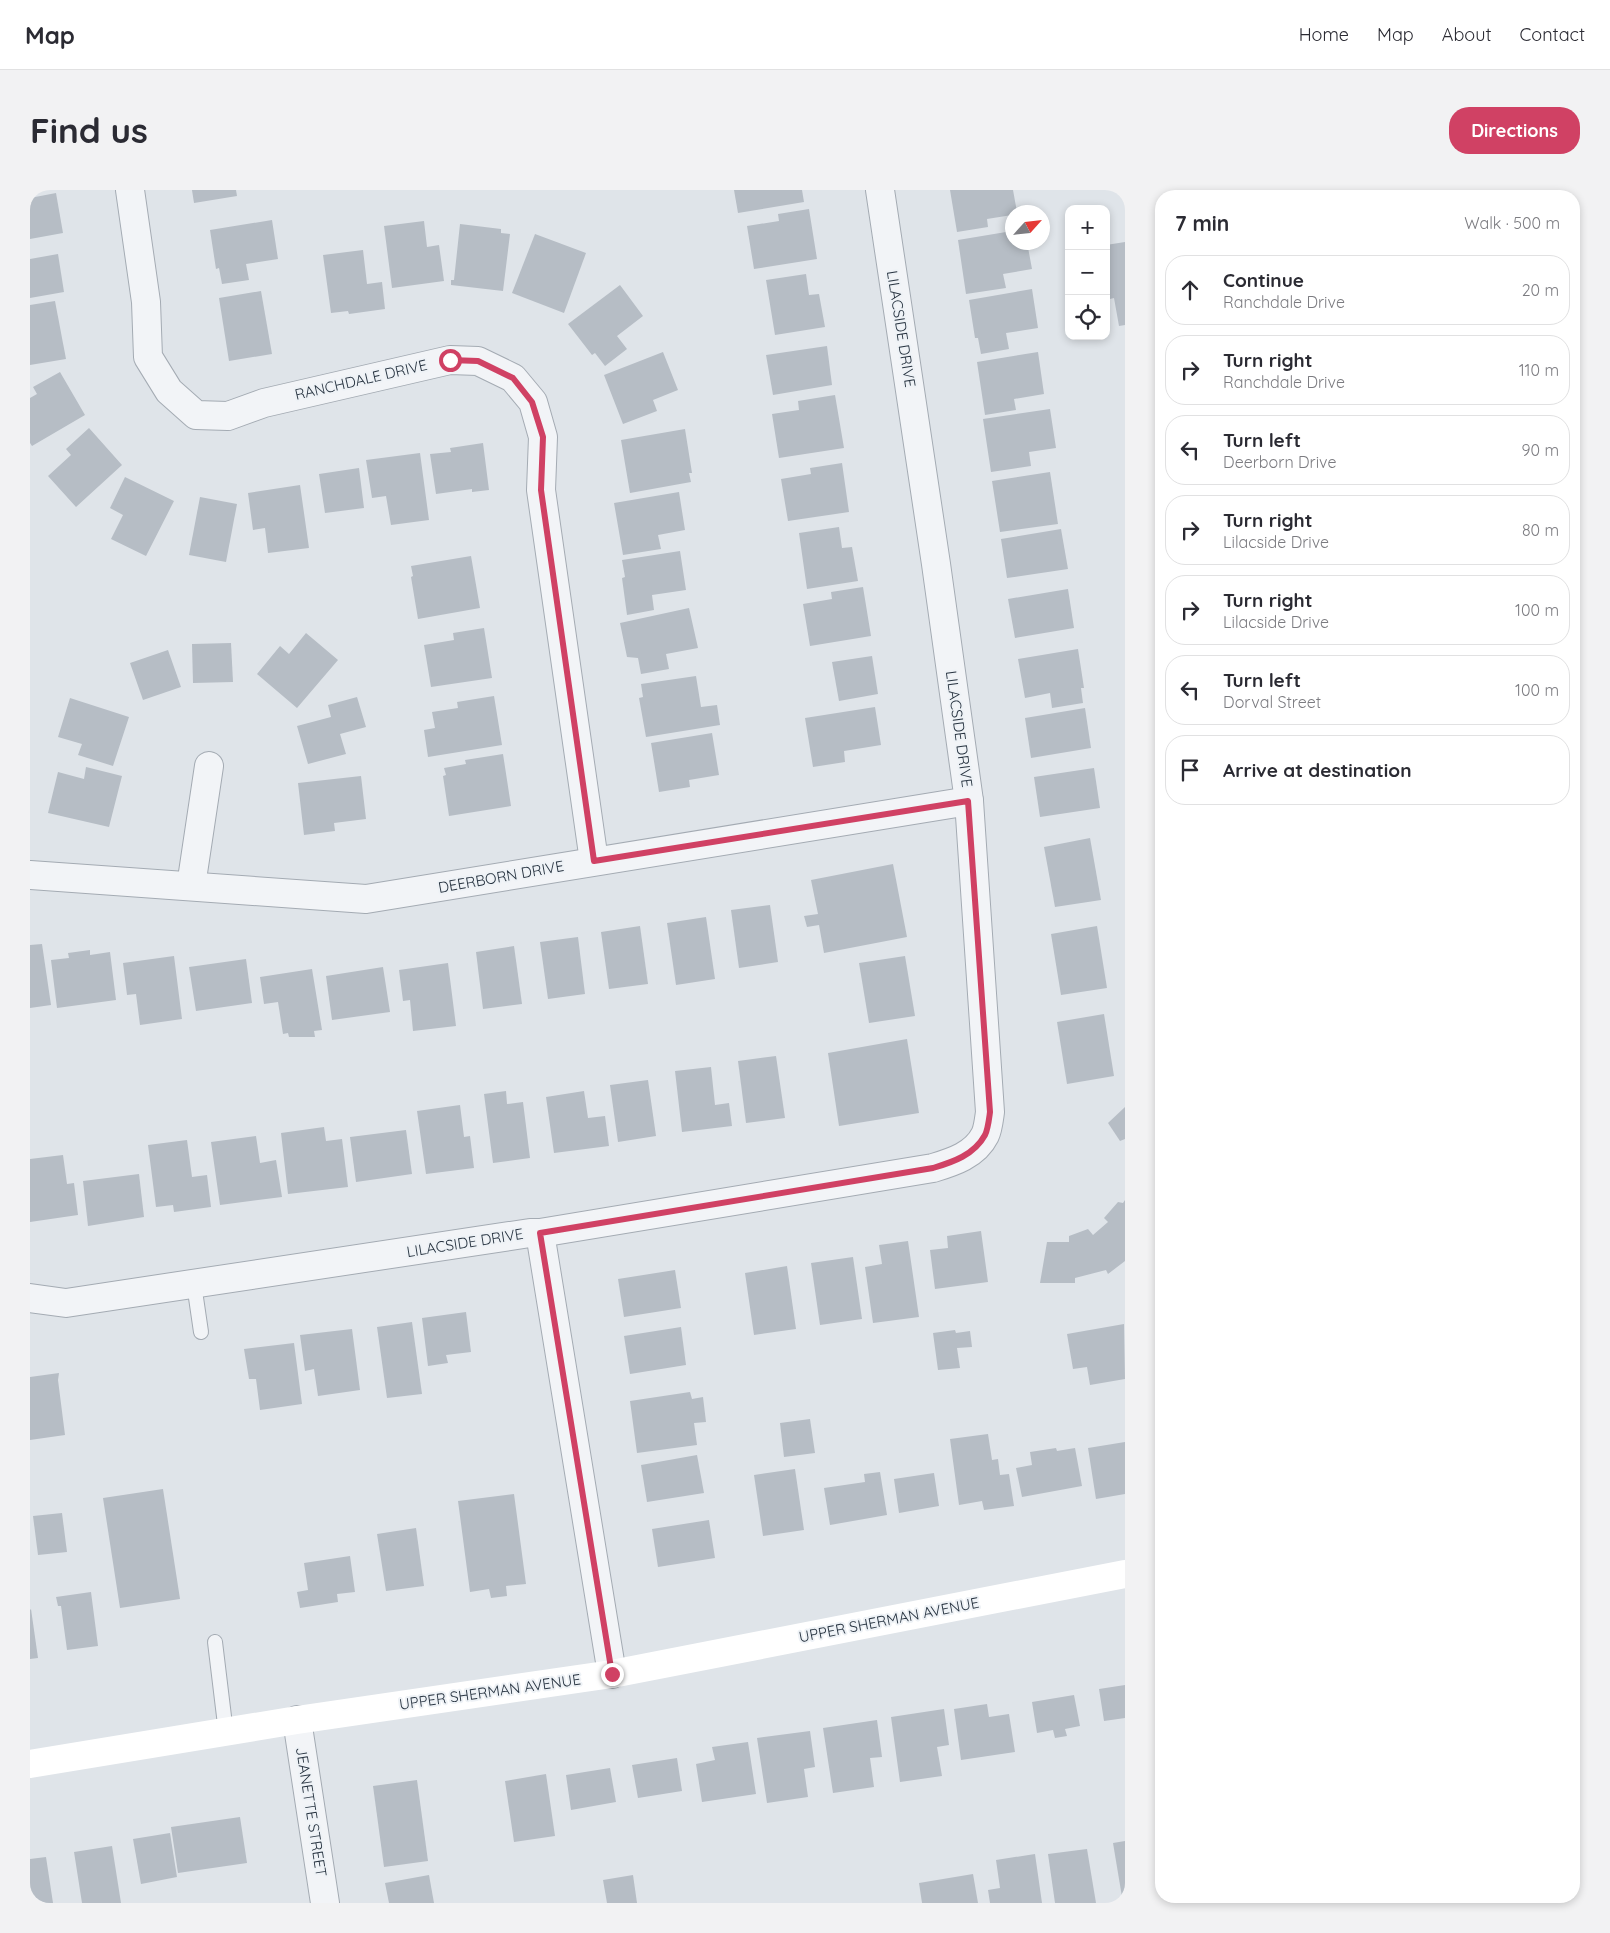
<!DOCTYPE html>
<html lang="en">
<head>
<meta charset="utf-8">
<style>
  body { margin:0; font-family:Quicksand,sans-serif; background:#f2f2f3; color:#2b2b33 }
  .controls { position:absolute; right:15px; top:15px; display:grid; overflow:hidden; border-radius:10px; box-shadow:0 2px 8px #0003 }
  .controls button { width:45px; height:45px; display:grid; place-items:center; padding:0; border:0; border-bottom:1px solid #e1e1e2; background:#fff; color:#2b2b33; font:25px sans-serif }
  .compass { position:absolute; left:975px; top:15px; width:45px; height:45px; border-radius:50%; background:#fff; box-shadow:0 2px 8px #0003; rotate:63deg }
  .stop { position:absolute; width:15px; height:15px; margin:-11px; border:4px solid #d04164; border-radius:50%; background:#fff }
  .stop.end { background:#d04164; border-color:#fff; box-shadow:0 1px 5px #0008 }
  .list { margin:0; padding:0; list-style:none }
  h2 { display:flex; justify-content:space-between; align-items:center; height:65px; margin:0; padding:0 20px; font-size:21px }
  h2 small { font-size:16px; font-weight:400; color:#7c7c81 }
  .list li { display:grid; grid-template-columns:32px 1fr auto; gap:15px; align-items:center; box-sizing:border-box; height:70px; margin:0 10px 10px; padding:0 10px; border:1px solid #e1e1e2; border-radius:20px }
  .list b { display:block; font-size:19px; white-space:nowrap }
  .list p { margin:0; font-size:16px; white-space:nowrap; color:#7c7c81 }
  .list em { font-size:16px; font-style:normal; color:#7c7c81 }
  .icon { flex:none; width:28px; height:28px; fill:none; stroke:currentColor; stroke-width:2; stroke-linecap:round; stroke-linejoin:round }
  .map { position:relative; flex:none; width:1095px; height:1713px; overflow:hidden; border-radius:20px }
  header { display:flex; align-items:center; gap:30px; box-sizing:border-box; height:70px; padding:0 25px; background:#fff; border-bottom:1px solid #e1e1e2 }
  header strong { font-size:24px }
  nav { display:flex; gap:28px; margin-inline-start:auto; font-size:18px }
  .intro { display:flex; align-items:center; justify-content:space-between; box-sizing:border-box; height:120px; padding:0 30px }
  h1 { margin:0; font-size:35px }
  .button { padding:12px 22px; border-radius:20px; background:#d04164; color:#fff; font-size:18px; font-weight:700 }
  main { display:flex; gap:30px; padding:0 30px }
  aside { flex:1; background:#fff; border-radius:20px; box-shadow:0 2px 8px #0003 }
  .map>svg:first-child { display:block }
  .building { fill:#b6bdc5 }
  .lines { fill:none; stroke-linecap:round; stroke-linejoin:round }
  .service-casing { stroke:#a4abb3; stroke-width:16 }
  .minor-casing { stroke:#a4abb3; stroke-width:30 }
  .service { stroke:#f2f4f7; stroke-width:14 }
  .minor { stroke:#f2f4f7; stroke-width:28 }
  .secondary { stroke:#fff; stroke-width:28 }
  .route { stroke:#d04164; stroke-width:6 }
  .labels { text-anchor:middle; stroke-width:4; stroke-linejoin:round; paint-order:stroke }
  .street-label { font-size:15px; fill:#273340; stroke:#eef2f6 }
</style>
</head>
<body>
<header>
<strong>Map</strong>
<nav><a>Home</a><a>Map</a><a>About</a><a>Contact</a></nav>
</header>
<div class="intro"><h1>Find us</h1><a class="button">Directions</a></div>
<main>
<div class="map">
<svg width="1095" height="1713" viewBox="0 0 1095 1713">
  <rect width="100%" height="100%" fill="#dfe4e9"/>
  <!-- building -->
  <g class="building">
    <path d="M162,0h44l1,6 -43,7z"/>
    <path d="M704,0h68l2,12 -66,11z"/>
    <path d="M920,0h63l4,22h-5v3l-25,4 1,8 -31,5z"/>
    <path d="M26,3l7,40 -33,6v-41z"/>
    <path d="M779,19l8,50 -63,10 -7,-43 32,-5 -1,-7z"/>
    <path d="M242,30l6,39 -32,5 3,16 -27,4 -3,-16 -3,1 -6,-39z"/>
    <path d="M394,31l3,26 12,-2 5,36 -52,7 -8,-62z"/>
    <path d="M430,34l41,5v4l9,1 -7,57 -52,-6v-5h3z"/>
    <path d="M982,41v11h15l5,27 -29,5 3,14 -40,6 -8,-54z"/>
    <path d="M505,44l51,19 -22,60 -52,-20z"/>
    <path d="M1095,52v83l-6,1 -5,-28 -8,2v-55z"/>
    <path d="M333,60l4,34 15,-2 3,27 -36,5 -1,-3 -17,2 -8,-58z"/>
    <path d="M28,64l6,38 -34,6v-39z"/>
    <path d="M776,84l3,21 10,-1 6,33 -50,8 -9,-55z"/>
    <path d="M590,95l23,31 -26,20 10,13 -22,17 -10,-13 -3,2 -24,-31z"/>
    <path d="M1002,99l6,39 -32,5 3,16 -28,5 -3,-16h-3l-6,-38z"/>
    <path d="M231,101l11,63 -43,7 -10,-63z"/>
    <path d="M25,111l11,58 -36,6v-60z"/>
    <path d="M797,156l5,39 -59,10 -7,-40z"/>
    <path d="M633,162l15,38 -25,10 4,11 -34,13 -19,-49z"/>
    <path d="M1008,162l6,42 -30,5 2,11 -31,5 -8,-53z"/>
    <path d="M30,182l25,43 -53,31 -2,-3v-45l7,-4 -4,-7z"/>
    <path d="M805,205l9,53 -65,10 -7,-44 27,-4 -1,-9z"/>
    <path d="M1020,219l6,39 -27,4 2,14 -40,6 -8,-53z"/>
    <path d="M59,238l33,37 -46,42 -28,-31 23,-21 -5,-6z"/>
    <path d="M655,239l7,44h-3l2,9 -61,11 -9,-53z"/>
    <path d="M453,253l6,47 -17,2v-3l-36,5 -6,-40 21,-2 -1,-4z"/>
    <path d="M390,263l9,67 -38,5 -5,-29 -14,2 -6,-38z"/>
    <path d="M812,273l7,49 -61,9 -7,-42 30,-5 -1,-6z"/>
    <path d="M329,278l5,40 -39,5 -6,-39z"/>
    <path d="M1020,282l8,52 -58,8 -8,-51z"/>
    <path d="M95,287l49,24 -28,55 -35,-17 12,-24 -13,-7z"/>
    <path d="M270,295l9,63 -41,5 -3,-25 -12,2 -5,-37z"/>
    <path d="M649,302l6,38 -27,5 3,14 -38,6 -9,-52z"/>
    <path d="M170,307l37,7 -11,58 -37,-7z"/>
    <path d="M809,337l3,21 10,-1 6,34 -51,8 -8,-56z"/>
    <path d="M1031,339l7,40 -61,9 -6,-39z"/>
    <path d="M650,361l6,39 -34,5 2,15 -27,5 -5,-37 3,-1 -3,-17z"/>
    <path d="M441,366l9,52 -62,11 -7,-42 2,-1 -2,-10z"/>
    <path d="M833,397l8,49 -61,10 -7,-42 29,-5 -1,-7z"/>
    <path d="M1038,399l6,39 -59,10 -7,-39z"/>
    <path d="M659,418l9,40 -32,6 3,15 -28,5 -3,-16 -11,-1 -7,-34z"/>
    <path d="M454,438l8,50 -61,9 -7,-42 30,-5 -1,-7z"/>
    <path d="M276,443l32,27 -41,48 -40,-34 23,-28 9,8z"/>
    <path d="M201,453l2,39 -40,1 -1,-39z"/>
    <path d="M1048,459l6,39h-3l2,15 -31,5 -2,-15 -25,5 -7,-39z"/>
    <path d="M138,460l13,37 -38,13 -13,-37z"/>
    <path d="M842,466l6,38 -39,7 -7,-39z"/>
    <path d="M666,486l5,31 16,-2 3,20 -74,12 -7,-39 4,-1 -2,-13z"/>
    <path d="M464,506l8,49 -74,12 -4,-27 11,-2 -3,-16 26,-4 -1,-6z"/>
    <path d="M327,507l9,30 -26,7 6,20 -38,10 -11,-38 34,-9 -3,-12z"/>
    <path d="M40,508l59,19 -16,49 -35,-11 4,-11 -24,-7z"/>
    <path d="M845,517l6,38 -37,6 1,11 -32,5 -8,-49z"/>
    <path d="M1055,518l6,40 -60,10 -6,-40z"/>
    <path d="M682,543l7,42 -30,5 1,7 -31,5 -8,-49z"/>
    <path d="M473,564l8,52 -62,10 -6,-40 3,-1 -2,-7 22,-4 -1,-4z"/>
    <path d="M56,577l36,9 -13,51 -61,-14 10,-41 26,7z"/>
    <path d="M1064,578l6,40 -60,9 -6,-40z"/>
    <path d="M331,586l5,43 -32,4 1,8 -31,4 -6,-52z"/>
    <path d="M1060,648l11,62 -46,7 -11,-60z"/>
    <path d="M863,674l14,73 -83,16 -5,-28 -12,2 -3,-11 14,-2 -7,-34z"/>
    <path d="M740,715l8,57 -39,6 -8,-58z"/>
    <path d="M676,727l9,62 -39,6 -9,-62z"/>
    <path d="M610,736l8,58 -39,5 -8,-57z"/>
    <path d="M1067,736l10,62 -46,7 -10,-61z"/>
    <path d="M548,747l7,57 -37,5 -8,-57z"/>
    <path d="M12,754l9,61 -21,3v-63z"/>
    <path d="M484,756l8,58 -39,5 -7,-57z"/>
    <path d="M60,760v5l20,-3 6,48 -59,8 -6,-48 18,-2 -1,-5z"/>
    <path d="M144,766l8,63 -42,6 -4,-31 -9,1 -4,-32z"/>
    <path d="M875,766l10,60 -46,7 -10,-60z"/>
    <path d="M216,769l6,44 -56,8 -7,-44z"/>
    <path d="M418,773l8,63 -43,5 -3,-31 -7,1 -4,-31z"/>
    <path d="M353,777l7,45 -58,8 -6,-44z"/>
    <path d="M282,779l10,61 -8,1 1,6h-26l-1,-4 -5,1 -5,-32 -14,2 -4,-27z"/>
    <path d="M1074,824l10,62 -47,8 -10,-62z"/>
    <path d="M877,849l12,74 -80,13 -11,-73z"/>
    <path d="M746,866l9,62 -39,5 -8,-62z"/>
    <path d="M681,877l4,38 14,-2 3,23 -50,6 -7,-61z"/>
    <path d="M618,890l8,56 -38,6 -8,-57z"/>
    <path d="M476,901l1,13 16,-2 7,56 -37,5 -9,-69z"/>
    <path d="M554,901l4,27 17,-2 4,30 -55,7 -8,-56z"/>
    <path d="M430,915l4,32 6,-1 4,32 -48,6 -9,-63z"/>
    <path d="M1095,917v32l-5,2 -12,-18z"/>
    <path d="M294,937l2,14 16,-2 6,48 -60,7 -7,-61z"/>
    <path d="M376,940l6,44 -56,8 -6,-45z"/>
    <path d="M226,946l4,27 16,-3 6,37 -62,8 -9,-63z"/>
    <path d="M157,950l5,37 15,-2 4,32 -37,5 -1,-7 -17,2 -8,-62z"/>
    <path d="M33,965l4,29 7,-1 4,32 -48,7v-63z"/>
    <path d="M109,984l5,43 -56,9 -5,-45z"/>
    <path d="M1095,1010v61l-17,13 -2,-4 -31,8v5h-35l7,-41h22v-6l19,-7 5,6 15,-13 -4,-4 14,-16 5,1z"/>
    <path d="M951,1041l7,51 -53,7 -5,-39 18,-2 -1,-12z"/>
    <path d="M878,1051l11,76 -46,6 -8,-56 17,-3 -3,-19z"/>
    <path d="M823,1067l9,62 -42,6 -9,-62z"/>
    <path d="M757,1076l9,63 -42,6 -9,-62z"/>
    <path d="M645,1080l6,38 -57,9 -6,-38z"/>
    <path d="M436,1122l5,40 -25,3 2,8 -20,3 -6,-48z"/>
    <path d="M382,1132l10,72 -35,4 -10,-71z"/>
    <path d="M1094,1134l1,55 -35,6 -3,-18 -14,2 -6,-35z"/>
    <path d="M651,1137l5,38 -56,9 -6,-38z"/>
    <path d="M322,1139l8,61 -42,6 -4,-27 -9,2 -5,-36z"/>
    <path d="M925,1140l1,3 14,-2 2,16 -15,1 3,20 -22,2 -5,-37z"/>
    <path d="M264,1153l8,61 -42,6 -4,-31h-7l-5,-30z"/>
    <path d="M29,1183l-1,7 7,55 -35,5v-63z"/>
    <path d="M660,1202l2,7 11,-2 3,25 -12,1 3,22 -60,8 -7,-52z"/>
    <path d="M780,1229l5,34 -31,4 -4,-34z"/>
    <path d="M958,1244l4,26 6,-1 2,16 9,-1 5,32 -30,4 -2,-9 -23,4 -9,-66z"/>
    <path d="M1095,1252v52l-29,5 -8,-51z"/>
    <path d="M1026,1258l1,3 18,-3 7,38 -60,11 -6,-29 16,-3 -2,-13z"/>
    <path d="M667,1265l7,38 -57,9 -6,-37z"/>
    <path d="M765,1279l9,61 -41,6 -9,-61z"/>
    <path d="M850,1282l7,43 -57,10 -6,-37 41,-6 -1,-8z"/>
    <path d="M904,1283l5,33 -40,7 -5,-34z"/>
    <path d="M133,1299l17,110 -60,9 -17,-110z"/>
    <path d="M484,1304l12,90 -20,2 1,10 -16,2 -2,-9 -19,3 -12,-91z"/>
    <path d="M32,1323l5,39 -29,3 -5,-39z"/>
    <path d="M679,1330l6,38 -57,9 -6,-38z"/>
    <path d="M386,1338l8,58 -38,5 -9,-57z"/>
    <path d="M320,1366l5,36 -18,2 1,8 -38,6 -3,-16 11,-2 -4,-27z"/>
    <path d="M61,1402l7,54 -31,4 -6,-44h-3l-2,-9z"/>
    <path d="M1,1419l7,49 -8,1v-49z"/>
    <path d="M1095,1495v33l-21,3 -5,-32z"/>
    <path d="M1044,1505l6,31 -15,3 2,7 -12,2 -2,-8 -16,3 -5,-31z"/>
    <path d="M957,1514l2,13 20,-3 6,38 -54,8 -7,-51z"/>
    <path d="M914,1519l5,36 -12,2 5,29 -42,6 -9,-65z"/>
    <path d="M847,1530l5,37 -12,1 4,29 -41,6 -10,-65z"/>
    <path d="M780,1541l5,36 -11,2 4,28 -41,6 -10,-65z"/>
    <path d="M718,1552l8,52 -54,8 -6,-38 19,-4 -3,-13z"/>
    <path d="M647,1568l5,33 -44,7 -6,-33z"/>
    <path d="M580,1578l6,34 -45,8 -5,-35z"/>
    <path d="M516,1584l9,62 -41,6 -9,-61z"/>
    <path d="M387,1590l11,81 -44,6 -11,-81z"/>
    <path d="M210,1627l7,46 -69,10 -7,-46z"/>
    <path d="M140,1643l7,44 -36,7 -8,-45z"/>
    <path d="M1095,1651v62h-2l-10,-60z"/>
    <path d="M82,1656l9,57h-39l-8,-51z"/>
    <path d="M1057,1659l9,54h-41l-7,-49z"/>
    <path d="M1005,1664l7,49h-52l-2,-13 12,-2 -4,-28z"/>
    <path d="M16,1667l7,46h-23v-44z"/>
    <path d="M943,1684l5,29h-56l-3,-20z"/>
    <path d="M399,1685l5,28h-45l-4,-20z"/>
    <path d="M603,1685l4,28h-30l-4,-23z"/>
  </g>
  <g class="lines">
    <defs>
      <g id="service">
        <path d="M164,1094l7,48"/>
        <path d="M185,1452l11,91"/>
      </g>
      <g id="minor">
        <path d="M100,0l16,112 2,55 21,34 27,24 32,1 36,-13 186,-43 28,1 35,17 20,24 10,35 -2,53 53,371"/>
        <path d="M0,685l336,24 603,-98"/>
        <path d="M161,696l18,-120"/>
        <path d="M510,1043l72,441"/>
        <path d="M0,1108l36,5 464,-70h10l393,-65c20,-6 42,-13 52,-33 3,-6 4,-16 5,-23l-21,-311 -33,-237 -56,-374"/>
        <path d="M267,1530l28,183"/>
      </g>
    </defs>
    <!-- service casing -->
    <use href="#service" class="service-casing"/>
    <!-- minor casing -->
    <use href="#minor" class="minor-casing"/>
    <!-- service -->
    <use href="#service" class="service"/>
    <!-- minor -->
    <use href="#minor" class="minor"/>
    <!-- secondary -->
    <path class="secondary" d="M0,1574l267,-44 315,-46 513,-100"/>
  </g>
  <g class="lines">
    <!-- route -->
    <path class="route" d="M420,170l28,1 35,17 19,24 11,35 -2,53 53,371 374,-60 22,311c-1,7 -2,17 -5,23 -11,20 -32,27 -52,33l-393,65 72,441"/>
  </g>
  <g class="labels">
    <!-- street labels -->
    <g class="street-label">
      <text transform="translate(871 139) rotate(81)" y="5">LILACSIDE DRIVE</text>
      <text transform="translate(331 190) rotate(-13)" y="5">RANCHDALE DRIVE</text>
      <text transform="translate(929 539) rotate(82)" y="5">LILACSIDE DRIVE</text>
      <text transform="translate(471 687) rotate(-10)" y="5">DEERBORN DRIVE</text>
      <text transform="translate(435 1053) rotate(-9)" y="5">LILACSIDE DRIVE</text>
      <text transform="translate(859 1430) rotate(-11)" y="5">UPPER SHERMAN AVENUE</text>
      <text transform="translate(460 1502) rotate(-8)" y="5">UPPER SHERMAN AVENUE</text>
      <text transform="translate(281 1622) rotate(81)" y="5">JEANETTE STREET</text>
    </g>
  </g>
</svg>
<div class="controls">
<button>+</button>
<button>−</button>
<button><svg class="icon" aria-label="locate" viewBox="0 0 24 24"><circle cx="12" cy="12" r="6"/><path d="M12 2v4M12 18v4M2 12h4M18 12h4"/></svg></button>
</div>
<svg class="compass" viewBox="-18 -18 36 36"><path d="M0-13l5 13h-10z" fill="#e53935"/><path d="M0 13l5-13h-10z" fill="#7c7c81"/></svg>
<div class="stop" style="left:420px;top:170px"></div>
<div class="stop end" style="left:582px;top:1484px"></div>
</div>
<aside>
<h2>7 min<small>Walk · 500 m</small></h2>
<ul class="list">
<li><svg class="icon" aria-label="ahead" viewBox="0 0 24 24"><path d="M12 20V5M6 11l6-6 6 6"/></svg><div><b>Continue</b><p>Ranchdale Drive</p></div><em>20 m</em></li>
<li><svg class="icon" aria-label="right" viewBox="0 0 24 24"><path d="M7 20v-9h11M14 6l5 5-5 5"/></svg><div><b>Turn right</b><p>Ranchdale Drive</p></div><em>110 m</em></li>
<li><svg class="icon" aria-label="left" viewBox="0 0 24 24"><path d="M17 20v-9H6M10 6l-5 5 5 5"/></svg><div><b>Turn left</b><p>Deerborn Drive</p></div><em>90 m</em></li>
<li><svg class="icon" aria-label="right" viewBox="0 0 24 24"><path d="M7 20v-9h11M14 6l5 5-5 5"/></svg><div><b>Turn right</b><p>Lilacside Drive</p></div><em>80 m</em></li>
<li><svg class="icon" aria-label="right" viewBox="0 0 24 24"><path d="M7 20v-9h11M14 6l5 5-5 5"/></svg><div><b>Turn right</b><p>Lilacside Drive</p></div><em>100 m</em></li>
<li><svg class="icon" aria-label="left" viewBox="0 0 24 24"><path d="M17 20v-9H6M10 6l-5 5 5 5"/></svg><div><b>Turn left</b><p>Dorval Street</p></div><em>100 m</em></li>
<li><svg class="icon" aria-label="arrive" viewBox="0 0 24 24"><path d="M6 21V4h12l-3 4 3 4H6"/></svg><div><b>Arrive at destination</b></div></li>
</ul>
</aside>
</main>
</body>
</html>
